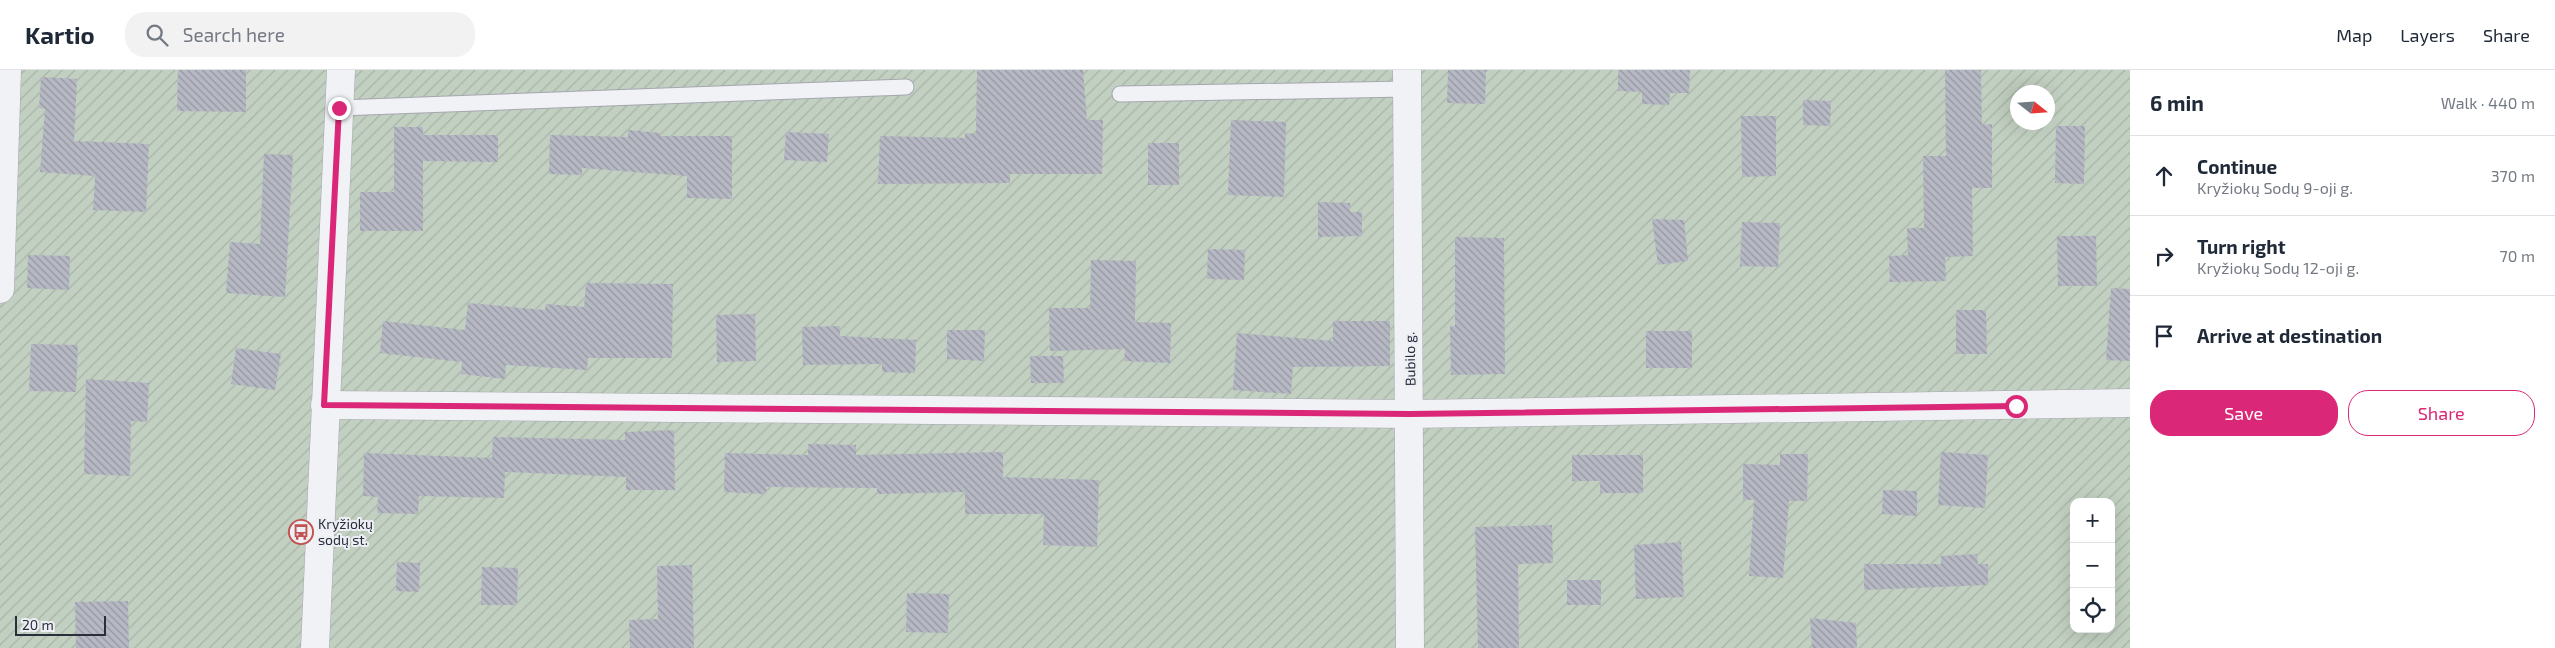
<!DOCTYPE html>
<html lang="en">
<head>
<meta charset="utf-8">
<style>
  body { margin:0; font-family:"Exo 2",sans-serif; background:#f2f2f3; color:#1f2937 }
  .controls { position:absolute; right:15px; bottom:15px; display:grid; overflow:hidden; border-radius:10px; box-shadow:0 5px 20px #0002 }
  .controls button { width:45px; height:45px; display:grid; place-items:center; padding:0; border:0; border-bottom:1px solid #e0e1e3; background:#fff; color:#1f2937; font:25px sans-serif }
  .compass { position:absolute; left:2010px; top:15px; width:45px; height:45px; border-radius:50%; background:#fff; box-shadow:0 5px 20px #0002; rotate:107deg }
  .scale { position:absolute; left:15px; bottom:12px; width:91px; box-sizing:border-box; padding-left:5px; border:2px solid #292d3c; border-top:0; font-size:14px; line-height:18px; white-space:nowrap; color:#292d3c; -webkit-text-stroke:4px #eeeff4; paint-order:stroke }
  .stop { position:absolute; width:15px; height:15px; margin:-11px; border:4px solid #db2777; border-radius:50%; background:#fff }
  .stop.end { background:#db2777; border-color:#fff; box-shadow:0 1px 5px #0008 }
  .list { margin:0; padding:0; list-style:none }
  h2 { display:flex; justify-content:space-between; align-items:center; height:65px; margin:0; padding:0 20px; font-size:21px }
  h2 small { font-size:16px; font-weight:400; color:#747a83 }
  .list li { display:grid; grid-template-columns:32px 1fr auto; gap:15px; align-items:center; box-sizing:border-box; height:80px; padding:0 20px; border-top:1px solid #e0e1e3 }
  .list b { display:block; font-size:19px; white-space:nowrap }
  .list p { margin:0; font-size:16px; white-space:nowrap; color:#747a83 }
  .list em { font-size:16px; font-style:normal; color:#747a83 }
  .actions { display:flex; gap:10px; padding:15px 20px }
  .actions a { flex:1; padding:11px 0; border:1px solid #db2777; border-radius:20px; text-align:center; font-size:18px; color:#db2777 }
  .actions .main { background:#db2777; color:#fff }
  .icon { flex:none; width:28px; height:28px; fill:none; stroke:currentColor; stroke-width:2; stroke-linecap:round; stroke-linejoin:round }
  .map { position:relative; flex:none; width:2130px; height:578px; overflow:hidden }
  header { display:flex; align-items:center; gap:30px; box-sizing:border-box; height:70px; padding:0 25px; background:#fff; border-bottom:1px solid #e0e1e3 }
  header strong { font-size:24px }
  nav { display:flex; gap:28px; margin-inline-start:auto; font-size:18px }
  .search { width:350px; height:45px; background:#f2f2f3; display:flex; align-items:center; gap:12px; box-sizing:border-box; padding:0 18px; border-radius:20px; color:#747a83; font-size:19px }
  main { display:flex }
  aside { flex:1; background:#fff }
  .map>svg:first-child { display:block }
  .garden { fill:url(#garden-furrows); fill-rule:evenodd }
  .building { fill:url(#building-back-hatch) }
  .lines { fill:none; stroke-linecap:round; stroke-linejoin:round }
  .service-casing { stroke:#a5a7b0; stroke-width:17 }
  .minor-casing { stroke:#a5a7b0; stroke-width:29 }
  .service { stroke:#f1f2f5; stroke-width:15 }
  .minor { stroke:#f1f2f5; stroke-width:28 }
  .route { stroke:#db2777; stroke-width:6 }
  .labels { text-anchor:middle; stroke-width:4; stroke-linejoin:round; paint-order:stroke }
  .street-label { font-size:14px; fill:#292d3c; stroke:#eeeff4 }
  .poi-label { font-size:14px; fill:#292d3c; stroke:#eeeff4; text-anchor:start }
</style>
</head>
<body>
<header>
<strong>Kartio</strong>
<div class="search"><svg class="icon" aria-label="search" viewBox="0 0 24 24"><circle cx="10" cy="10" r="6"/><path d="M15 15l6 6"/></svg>Search here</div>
<nav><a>Map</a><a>Layers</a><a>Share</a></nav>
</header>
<main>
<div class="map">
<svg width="2130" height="578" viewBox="0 0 2130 578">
  <defs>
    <pattern id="garden-furrows" width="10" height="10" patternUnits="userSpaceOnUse" patternTransform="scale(1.25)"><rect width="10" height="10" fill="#c2d0c1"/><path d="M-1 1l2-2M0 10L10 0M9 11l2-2" fill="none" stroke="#a7b3a7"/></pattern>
    <pattern id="building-back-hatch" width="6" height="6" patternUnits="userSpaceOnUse" patternTransform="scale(1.25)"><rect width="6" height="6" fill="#b6b9c3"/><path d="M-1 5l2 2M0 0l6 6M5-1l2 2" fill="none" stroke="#9497a0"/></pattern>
  </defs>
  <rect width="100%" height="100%" fill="#dfe0e7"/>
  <!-- garden -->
  <path class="garden" d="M0,0h2130v578h-2130zM2018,22h30v30h-30zM2074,432h37v127h-37z"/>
  <!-- building -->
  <g class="building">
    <path d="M178,0h68v42l-69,-1z"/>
    <path d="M977,0h106l4,50h16l-1,54h-92v9l-132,1 2,-48 85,2v-5l11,1z"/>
    <path d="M1448,0h38l-1,34 -38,-1z"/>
    <path d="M1618,0h72l-1,23h-19l-1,12 -27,-1v-12l-24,-1z"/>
    <path d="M1945,0h36l1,55 10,-1v64h-20l1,68 -28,1 1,24 -56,1 -1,-26 19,-1 -1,-27h17l-1,-72h23z"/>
    <path d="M41,7l36,2 -3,62 75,3 -3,68 -53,-2 2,-34 -55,-4 5,-63 -6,-1z"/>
    <path d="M1803,30l28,1 -1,25 -27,-1z"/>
    <path d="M1741,46h35v60l-34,1z"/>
    <path d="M1231,50l55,2 -2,75 -56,-2z"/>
    <path d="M2056,56h29l-1,58 -29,-1z"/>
    <path d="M394,57h29v8h75v27l-75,-1v70h-63v-39h34z"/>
    <path d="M628,60l33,3 -1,3h72v63l-45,-1v-22l-105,-8v7l-33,-1 1,-39 78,2z"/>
    <path d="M786,62l43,2 -2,28 -43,-2z"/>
    <rect x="1148" y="73" width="31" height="42"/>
    <path d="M264,84l29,1 -8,142 -59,-4 4,-51 30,2z"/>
    <path d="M1318,132l32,1v9h12v24l-44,1z"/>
    <path d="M1652,149l32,1 4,41 -30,4z"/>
    <path d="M1742,152l38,1 -2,44 -38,-1z"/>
    <path d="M2057,166h39l1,50h-39z"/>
    <path d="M1455,167l49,1 1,136 -54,1 -1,-49h5z"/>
    <path d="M1208,179l37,1 -1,30 -37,-1z"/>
    <path d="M28,185l42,1 -1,34 -42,-2z"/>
    <path d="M1091,190l45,1 -1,61 36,1 -1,40 -46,-2 1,-12 -75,2 -1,-43h41z"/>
    <path d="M586,213l87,1 -1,74h-84l-1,12 -81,-5 -1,14 -44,-5 1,-12 -82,-9 3,-32 82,9 3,-27 77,7 1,-6 38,3z"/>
    <path d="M2111,218l19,1v72l-24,-1z"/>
    <path d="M1956,240h30l1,44h-31z"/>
    <path d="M755,244l1,47 -39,1 -1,-47z"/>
    <path d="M1333,251h57v45l-97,1 -2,27 -58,-4 4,-57 96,8z"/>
    <path d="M840,256v10l76,4 -1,33 -33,-1v-8l-79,1 -1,-38z"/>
    <path d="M947,260h38l-1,31 -37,-2z"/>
    <rect x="1646" y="261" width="46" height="37"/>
    <path d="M31,274l47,1 -2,47 -47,-1z"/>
    <path d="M236,278l45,6 -6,36 -44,-6z"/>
    <path d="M1030,286h33l1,27h-33z"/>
    <path d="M86,309l63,4 -2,39 -16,-1 -1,55 -46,-2z"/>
    <path d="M674,360l1,60h-49v-13l-121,-5 -1,26 -85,-2 -1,18 -41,-1 1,-16 -15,-1 1,-43 128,5 1,-21 132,3v-8z"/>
    <path d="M808,374l48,1v10l147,-3v25l96,3 -2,67 -54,-2 1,-31h-79v-22l-88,2v-6l-111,-1v7l-42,-2 1,-39 83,2z"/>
    <path d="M1941,382l47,3 -3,53 -47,-3z"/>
    <path d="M1780,384h28l-1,47h-18l-6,77 -34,-2 5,-76h-11v-36l37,1z"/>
    <path d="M1572,385h71v38h-43v-12h-28z"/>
    <path d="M1883,420l34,1v25l-35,-2z"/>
    <path d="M1552,455l1,38 -35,1 1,84h-41l-3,-121z"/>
    <path d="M1681,472l3,55 -48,2 -2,-54z"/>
    <path d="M1977,484l1,10h10v21l-124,5v-26h77v-8z"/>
    <path d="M397,492l23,1 -1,29 -23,-1z"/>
    <path d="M692,495l2,83h-64l-1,-28 29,-1 -1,-53z"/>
    <path d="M482,497l36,1 -1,37h-36z"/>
    <rect x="1567" y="510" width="34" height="25"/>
    <path d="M907,523l42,1 -1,39 -42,-1z"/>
    <path d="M128,531l1,47h-53l-1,-46z"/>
    <path d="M1810,548l46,5 1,25h-45z"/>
  </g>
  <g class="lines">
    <defs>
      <g id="service">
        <path d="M1120,24l287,-5"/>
        <path d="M339,38l567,-21"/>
      </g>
      <g id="minor">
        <path d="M1407,0l3,578"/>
        <path d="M0,219l7,-219"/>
        <path d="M325,335l1086,9 719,-11"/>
        <path d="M315,578l26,-578"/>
      </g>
    </defs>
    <!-- service casing -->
    <use href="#service" class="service-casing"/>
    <!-- minor casing -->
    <use href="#minor" class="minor-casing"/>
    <!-- service -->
    <use href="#service" class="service"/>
    <!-- minor -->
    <use href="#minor" class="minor"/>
  </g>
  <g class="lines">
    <!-- route -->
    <path class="route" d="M339,38l-15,297 1086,9 606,-8"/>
  </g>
  <!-- icons -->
  <defs>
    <symbol id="bus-ring" viewBox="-11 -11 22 22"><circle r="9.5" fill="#eeeff4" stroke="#c1524f" stroke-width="1.5"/><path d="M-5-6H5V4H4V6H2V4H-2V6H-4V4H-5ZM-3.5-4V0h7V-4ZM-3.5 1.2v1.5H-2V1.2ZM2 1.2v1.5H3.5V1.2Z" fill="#c1524f"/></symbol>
  </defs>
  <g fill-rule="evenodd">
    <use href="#bus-ring" x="287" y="448" width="28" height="28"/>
  </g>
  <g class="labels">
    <!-- street labels -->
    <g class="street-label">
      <text transform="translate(1410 289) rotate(-91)" y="5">Bubilo g.</text>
    </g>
    <!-- poi labels -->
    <g class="poi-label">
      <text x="318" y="459">Kryžiokų<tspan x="318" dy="16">sodų st.</tspan></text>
    </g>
  </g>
</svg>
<div class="controls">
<button>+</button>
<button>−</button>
<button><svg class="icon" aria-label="locate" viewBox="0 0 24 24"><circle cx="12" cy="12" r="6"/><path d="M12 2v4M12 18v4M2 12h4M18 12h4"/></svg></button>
</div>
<svg class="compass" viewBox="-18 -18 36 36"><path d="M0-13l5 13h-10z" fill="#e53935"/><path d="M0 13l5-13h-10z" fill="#747a83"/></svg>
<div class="scale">20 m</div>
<div class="stop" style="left:2016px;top:336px"></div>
<div class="stop end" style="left:339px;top:38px"></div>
</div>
<aside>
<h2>6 min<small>Walk · 440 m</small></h2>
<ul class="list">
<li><svg class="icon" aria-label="ahead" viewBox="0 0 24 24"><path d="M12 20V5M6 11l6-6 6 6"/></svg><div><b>Continue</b><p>Kryžiokų Sodų 9-oji g.</p></div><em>370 m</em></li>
<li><svg class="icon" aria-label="right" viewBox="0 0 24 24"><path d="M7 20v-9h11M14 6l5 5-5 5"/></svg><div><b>Turn right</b><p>Kryžiokų Sodų 12-oji g.</p></div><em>70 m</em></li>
<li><svg class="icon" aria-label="arrive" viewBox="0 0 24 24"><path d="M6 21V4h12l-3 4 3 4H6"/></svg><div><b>Arrive at destination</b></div></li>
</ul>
<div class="actions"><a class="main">Save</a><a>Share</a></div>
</aside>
</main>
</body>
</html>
